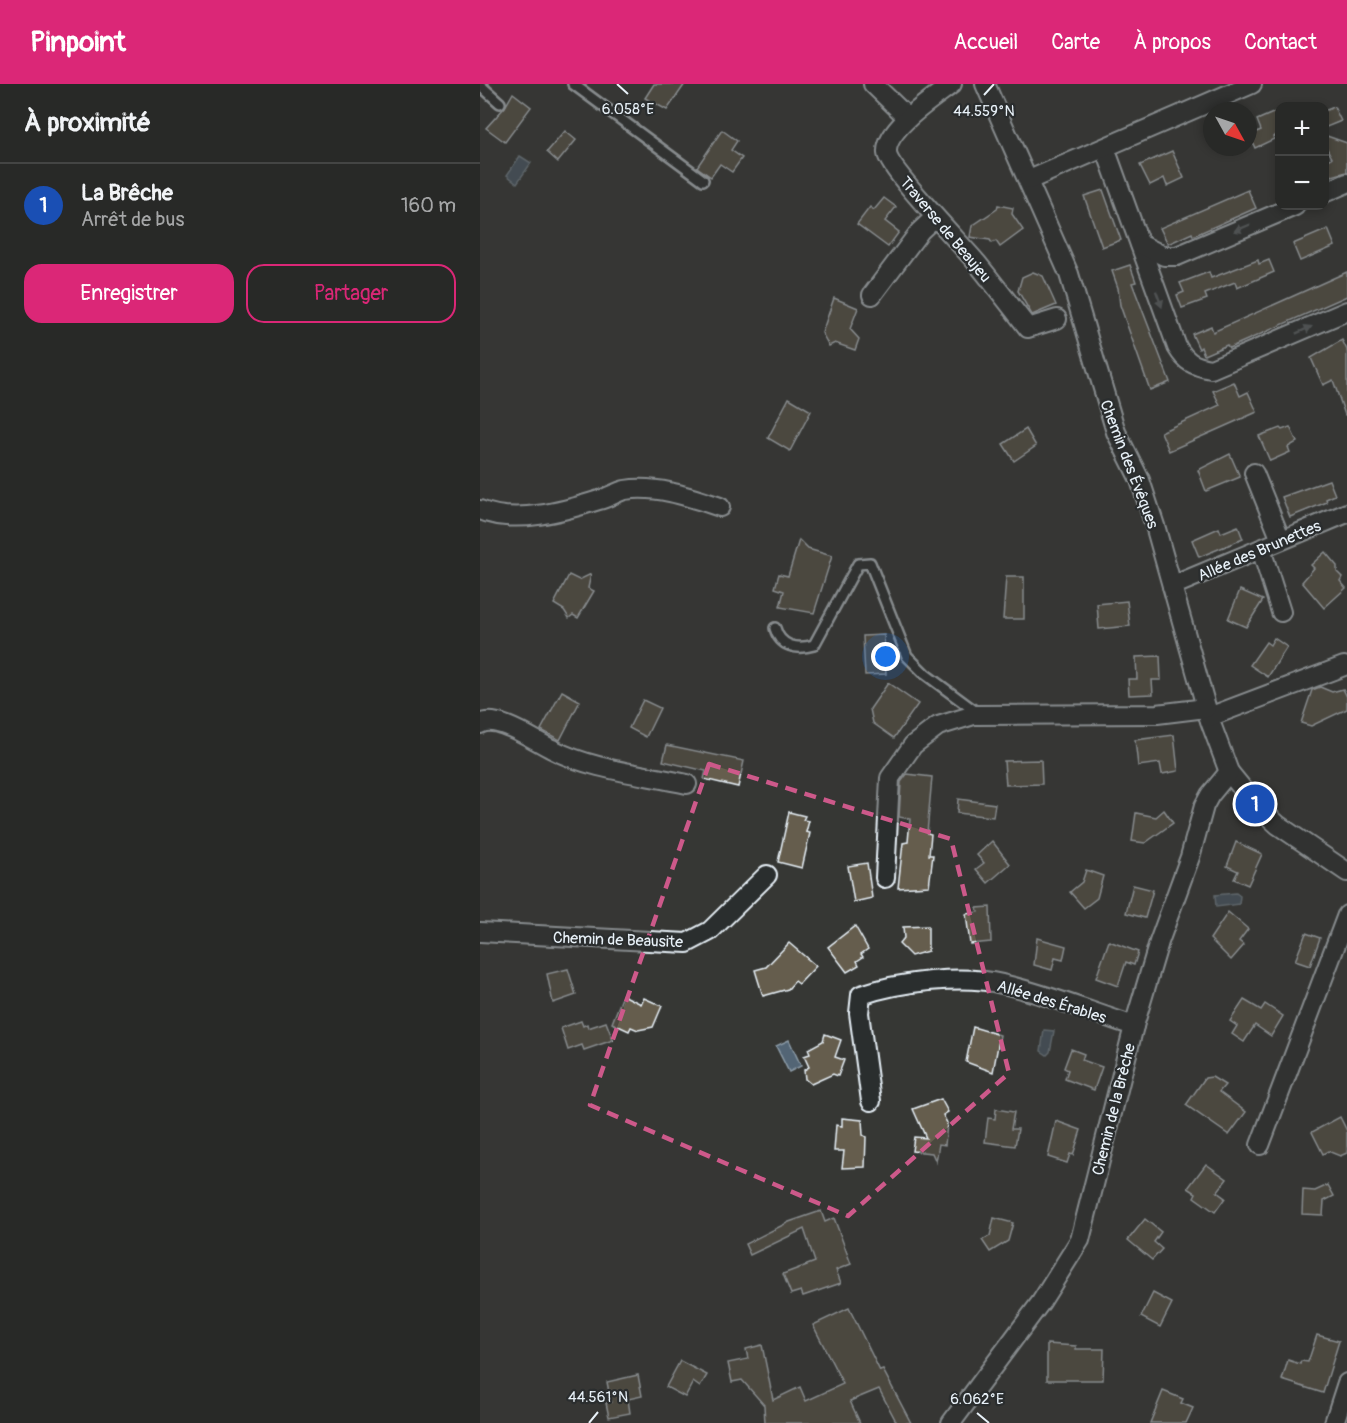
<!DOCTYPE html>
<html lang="fr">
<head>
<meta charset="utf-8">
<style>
  body { margin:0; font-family:Pangolin,sans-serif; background:#30312f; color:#f1f3f6 }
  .controls { position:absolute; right:18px; top:18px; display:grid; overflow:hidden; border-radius:12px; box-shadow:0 3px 9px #0003 }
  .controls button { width:54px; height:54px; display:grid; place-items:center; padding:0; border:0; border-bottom:2px solid #444544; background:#282927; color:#f1f3f6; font:30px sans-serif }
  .compass { position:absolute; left:723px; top:18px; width:54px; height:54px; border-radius:50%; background:#282927; box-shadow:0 3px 9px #0003; rotate:130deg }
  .you { position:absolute; left:406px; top:573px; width:21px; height:21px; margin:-15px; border:4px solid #fff; border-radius:50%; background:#1a73e8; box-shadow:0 0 0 9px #1a73e833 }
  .badge { display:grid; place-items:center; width:39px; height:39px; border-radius:50%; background:#db2777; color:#fff; font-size:20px; font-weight:700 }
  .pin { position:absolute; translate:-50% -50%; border:3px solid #fff; box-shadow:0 2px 6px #0006 }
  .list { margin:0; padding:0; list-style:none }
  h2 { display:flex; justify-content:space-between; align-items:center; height:78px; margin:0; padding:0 24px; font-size:26px }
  h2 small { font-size:20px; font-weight:400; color:#a5a6a7 }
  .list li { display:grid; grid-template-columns:39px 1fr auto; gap:18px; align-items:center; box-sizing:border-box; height:84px; padding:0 24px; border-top:2px solid #444544 }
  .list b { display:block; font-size:22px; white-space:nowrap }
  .list p { margin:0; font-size:20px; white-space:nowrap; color:#a5a6a7 }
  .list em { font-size:20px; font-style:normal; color:#a5a6a7 }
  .actions { display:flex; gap:12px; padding:18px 24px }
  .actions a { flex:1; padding:14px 0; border:2px solid #db2777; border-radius:18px; text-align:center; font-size:21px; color:#db2777 }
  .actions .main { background:#db2777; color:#fff }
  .map { position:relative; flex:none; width:867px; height:1339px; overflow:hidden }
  header { display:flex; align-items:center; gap:36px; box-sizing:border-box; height:84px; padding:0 30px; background:#db2777; color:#fff }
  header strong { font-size:28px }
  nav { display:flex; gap:33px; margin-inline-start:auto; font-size:21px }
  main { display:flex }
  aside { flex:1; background:#282927 }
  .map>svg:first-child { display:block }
  .water { fill:#526575; stroke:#8e9da9; stroke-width:1.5 }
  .building { fill:#655d4d; stroke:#e8f1f8; stroke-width:1.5 }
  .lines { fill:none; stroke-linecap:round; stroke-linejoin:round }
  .service-casing { stroke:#e8f1f8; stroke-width:14 }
  .minor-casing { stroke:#e8f1f8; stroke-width:22 }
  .service { stroke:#2a2d2e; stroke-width:9 }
  .minor { stroke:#2a2d2e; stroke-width:18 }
  .oneway { fill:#6c7275 }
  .marked { fill:none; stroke:#cd598a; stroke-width:4.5; stroke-dasharray:12 8; stroke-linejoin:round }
  .ticks { fill:none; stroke:#e8f1f8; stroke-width:2 }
  .labels { text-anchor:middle; stroke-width:4.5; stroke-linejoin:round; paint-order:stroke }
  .street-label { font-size:16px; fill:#e8f1f8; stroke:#2a2d2e }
  .ticks-label { font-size:15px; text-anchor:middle; fill:#e8f1f8; stroke:#2a2d2e; stroke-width:4.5; stroke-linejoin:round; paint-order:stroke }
</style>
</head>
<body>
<header>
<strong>Pinpoint</strong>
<nav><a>Accueil</a><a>Carte</a><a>À propos</a><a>Contact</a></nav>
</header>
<main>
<aside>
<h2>À proximité<small></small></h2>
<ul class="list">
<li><span class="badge" style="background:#1a4fb4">1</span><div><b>La Brêche</b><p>Arrêt de bus</p></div><em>160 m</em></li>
</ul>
<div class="actions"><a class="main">Enregistrer</a><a>Partager</a></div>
</aside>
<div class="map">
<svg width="867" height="1339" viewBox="0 0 867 1339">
  <rect width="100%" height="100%" fill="#363734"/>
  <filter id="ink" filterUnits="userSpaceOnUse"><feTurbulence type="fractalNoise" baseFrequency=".0167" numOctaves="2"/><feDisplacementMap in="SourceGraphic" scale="12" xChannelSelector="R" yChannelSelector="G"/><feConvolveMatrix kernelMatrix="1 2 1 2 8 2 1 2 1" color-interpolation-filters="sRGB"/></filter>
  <g filter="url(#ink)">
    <!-- water -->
    <g class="water">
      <path d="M40,72l11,7 -14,20 -10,-8z"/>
      <path d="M756,809l4,3 -1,8 -23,3 -1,-12z"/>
      <path d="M564,946l10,1 -4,21 -3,3 -6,-4z"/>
      <path d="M309,956l12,26 -12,6 -13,-26z"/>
    </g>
    <!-- building -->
    <g class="building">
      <path d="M174,0h31l-18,26 -22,-12z"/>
      <path d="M33,9l18,14 -26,35 -19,-14 19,-21z"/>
      <path d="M854,23l7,14 -17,7v-17z"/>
      <path d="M800,26v24l-7,3 1,2 -19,9 -6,-13 12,-5 -4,-10z"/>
      <path d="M242,46l15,11 -6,9 11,8 -10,14 -12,-8 -9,13 -14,-10z"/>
      <path d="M85,47l11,9 -18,22 -11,-10z"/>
      <path d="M844,51l23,8v29l-15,4 -8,-14 8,-4 -8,-15z"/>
      <path d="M692,67l12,27 -17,8 -3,-8 -14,7 -10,-20z"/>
      <path d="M623,106l18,50 -19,7 -18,-51z"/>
      <path d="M768,106l8,18 -63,28 -1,-3 -24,11 -8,-16z"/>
      <path d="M404,114l12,9 -11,14 14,11 -11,15 -31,-23 13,-17 4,3z"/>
      <path d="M518,121l15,3 -1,6 11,16 -23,17 -4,-6 -4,2 -2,-3 -20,-3 2,-11 25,-17z"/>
      <path d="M848,145l7,17 -35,15 -7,-17z"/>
      <path d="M778,176l1,4 10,-4 5,12 -37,16 -2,-6 -30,12 2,5 -25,9 -5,-13 7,-3 -4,-9 29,-11 2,6z"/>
      <path d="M650,181l6,17 -4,1 38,99 -20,8 -30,-85 -2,-17 -6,-17z"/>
      <path d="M553,188l10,4 13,29 -24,10 -14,-24 4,-14z"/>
      <path d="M867,188v24l-118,52 -2,-3 -23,10 -3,-8 -2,2 -7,-15 19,-8 2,6z"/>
      <path d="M354,214l24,10 -8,21 9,10 -4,11 -20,-7 -6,3 -7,-13z"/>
      <path d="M862,256l5,10v64l-2,1 -12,-35 -10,5 -12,-27z"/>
      <path d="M754,298l6,14 8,-4 9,20 -88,39 -8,-19 59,-27 -7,-14z"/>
      <path d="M309,314l22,13 -21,40 -22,-13z"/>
      <path d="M810,343l7,15 -9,5 2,5 -20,9 -11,-25 21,-8 2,2z"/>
      <path d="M546,345l10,17 -22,15 -11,-17z"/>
      <path d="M750,370l10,23 -34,14 -8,-21z"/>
      <path d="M849,396l6,15 -9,4 1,3 -37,15 -8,-20z"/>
      <path d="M758,442l5,13 -44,18 -7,-17 27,-12 2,5z"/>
      <path d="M319,456l9,9 24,7 -18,57 -34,-6 4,-16 -9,-3 4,-14 9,2z"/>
      <path d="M845,468l12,14v6l5,5 -2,4 6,7 -22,20 -22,-26 12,-14 -3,-3z"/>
      <path d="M111,490l-3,14 6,3 -16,27 -5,-3 -4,3 -5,-8 -10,-6 15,-29 10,5z"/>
      <path d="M526,493h18v42h-21z"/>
      <path d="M760,506l23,10 -17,27 -18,-8z"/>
      <path d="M647,517l3,25 -31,3 -2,-25z"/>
      <path d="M404,551l2,39 -21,1 -2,-39z"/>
      <path d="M794,554l13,9 -19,30 -18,-12 16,-23 4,3z"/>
      <path d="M680,572l1,24h-9l1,14 -24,1 -1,-16h9l-1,-22z"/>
      <path d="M408,599l30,21 -24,34 -21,-15 -3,-14z"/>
      <path d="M840,603l12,5 11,-3 4,8v12l-36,17 -10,-3 11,-33z"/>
      <path d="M82,607l18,10 -20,39 -19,-10z"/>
      <path d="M163,616l17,8 -14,29 -17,-9z"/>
      <path d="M694,651l4,36 -16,3 -2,-11 -22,3 -3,-26z"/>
      <path d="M187,661l77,16 -6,26 -34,-8 2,-8 -43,-10z"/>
      <path d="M561,676l1,24 -36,1 -2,-24z"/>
      <path d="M427,690l25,3 -5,56 4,1 -2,21h4l-4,31 -31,2 5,-45 5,-1 2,-23 -11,-2 2,-35z"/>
      <path d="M478,715l37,5 -2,13 -36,-4z"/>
      <path d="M684,726l9,13 -28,20 -13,-2 4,-28 20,4z"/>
      <path d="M309,728l16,4 -2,4 6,1 -3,11 4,1 -8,35 -24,-6z"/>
      <path d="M512,757l18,23 -22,19 -12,-14 8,-6 -7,-8z"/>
      <path d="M756,758l26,12 -14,31 -14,-6 4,-8 -11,-5z"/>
      <path d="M387,779l5,35 -18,4 -6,-36z"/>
      <path d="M606,786l17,6 -6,22 -13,10 -14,-16 12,-10z"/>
      <path d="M653,801l20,5 -8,28 -19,-5z"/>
      <path d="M510,823l1,35 -21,2 -4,-30 12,-2 -1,-4z"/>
      <path d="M748,828l20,17 -9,12 5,4 -13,15 -21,-21z"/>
      <path d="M375,842l13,23 -7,5 2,3 -6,4 2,4 -12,7 -19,-25z"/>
      <path d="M448,842v25l-17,5 -12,-12 5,-6 -1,-11z"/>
      <path d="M826,849l14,5 -10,28 -15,-5z"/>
      <path d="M557,854l29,8 -3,14 -8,-2 -3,12 -18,-5z"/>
      <path d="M629,857l29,11 -4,13 -8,-3 -8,24 -22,-8z"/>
      <path d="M309,859l27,23 -17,18 -4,-3 -7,8 -25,7 -8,-26 11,-3z"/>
      <path d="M88,885l8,26 -23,8 -6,-29z"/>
      <path d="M143,911l18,9 3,-6 18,8 -9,21 -15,3 -7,-3 -2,4 -17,-8z"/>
      <path d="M764,916l17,10 4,-6 18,12 -12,20 -16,-11 -11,17 -12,-8 5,-8 -7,-5z"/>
      <path d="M101,937l2,5 4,-2 1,4 18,-6 7,18 -29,10 -2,-5 -14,5 -7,-22z"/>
      <path d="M493,943l27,8 -7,37 -27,-10z"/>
      <path d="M345,950l16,6 -6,17 9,3 -6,16 -5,-2 -22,10 -6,-5 -1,-9 5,-3 -5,-11 6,-2 -2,-5 15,-8z"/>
      <path d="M591,965l13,5 -2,6 20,7 -8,23 -29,-11 3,-9 -4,-2z"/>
      <path d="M732,993l13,8 -6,7 27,20 -17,23 -43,-30 19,-27z"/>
      <path d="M461,1015l7,13 -5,3 4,8 -2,22 -6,-1 -3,18 -4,-9 -20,-2 2,-14 12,1 -13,-29z"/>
      <path d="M516,1025l18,3 -3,17h7l-3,17 -30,-4 3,-24 7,1z"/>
      <path d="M860,1033l7,14v22l-7,3 -12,-5 -5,3 -11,-22z"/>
      <path d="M362,1034l20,2 1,15 3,2 -1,30 -23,1 2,-17h-10l2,-26 6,1z"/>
      <path d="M576,1037l25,9 -8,25 -3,-1 -3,9 -19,-6z"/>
      <path d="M726,1080l21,15 -10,13 8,6 -10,14 -21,-15 2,-4 -8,-5z"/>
      <path d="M848,1101l6,11 -10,5 -1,14 -21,-1 1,-24 12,1z"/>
      <path d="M341,1127l4,11 9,-4 17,46 -15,6 5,13 -38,13 -2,-5 -10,3 -8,-20 32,-12 -11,-33 -54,26 -5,-11 44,-22z"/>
      <path d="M514,1134l19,5 -5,18 -18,11 -8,-12 8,-4z"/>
      <path d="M665,1135l16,13 -7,10 8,7 -10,11 -24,-20z"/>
      <path d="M673,1209l19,10 -12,24 -19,-10z"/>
      <path d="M369,1224l31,63 3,-1 28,53h-14l-18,-34 -29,12 10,22h-95l-1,-18 -22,-25 -10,2 -4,-19 20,-4 -2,-10 16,-4 11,55 27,-13 6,14 37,-17 -30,-59z"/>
      <path d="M837,1251l22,6 -16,52 -41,-13 6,-20 12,4 1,-3 7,1z"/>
      <path d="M567,1260l29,2v3h28l-1,31h-56z"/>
      <path d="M200,1277l27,14 -7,12 -7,-5 -8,15 -19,-10z"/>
      <path d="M158,1291l4,21 -14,3 2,14 -21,4 -3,-14 5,-1 -4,-20z"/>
      <path d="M683,1307l20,8 -2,4 12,5 -7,15h-36z"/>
    </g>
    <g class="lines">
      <defs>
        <g id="service">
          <path d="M93,0l130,96"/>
          <path d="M0,1l20,18"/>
          <path d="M295,544c5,19 22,22 39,17l44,-81 12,-1 37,93 18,18 54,40"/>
        </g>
        <g id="minor">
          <path d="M393,0l35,34"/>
          <path d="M472,0c-18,14 -67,45 -65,69 1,16 75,92 90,110 17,21 34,43 51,65l29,-9"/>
          <path d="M505,0l84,190 47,158 24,48 16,49 54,192 19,51 26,32 23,21 69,47"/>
          <path d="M625,64l72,199c9,15 16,19 34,22l136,-58"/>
          <path d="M549,96l223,-96"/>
          <path d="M844,109l23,-10"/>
          <path d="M660,160l24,12h13l118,-50"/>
          <path d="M392,211l48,-64 14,-13"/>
          <path d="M774,389l27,67"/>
          <path d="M0,426c35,15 84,1 119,-10 9,-2 17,-8 26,-10 32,-5 65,7 95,17"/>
          <path d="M781,465l20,63"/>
          <path d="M692,502l175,-73"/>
          <path d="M729,633l135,-51"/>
          <path d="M0,640c17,-10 55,17 72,25 40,21 91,25 135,35"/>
          <path d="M405,794l5,-100 23,-33 25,-19 36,-11 183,-1 49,-6"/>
          <path d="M0,848l207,11 23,-12 57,-56"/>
          <path d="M391,1017l-12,-88 2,-18c38,-13 102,-21 141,-11 45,10 88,28 132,42"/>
          <path d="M780,1061l87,-230"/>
          <path d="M471,1339l90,-121 39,-62 54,-214 25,-84 31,-85 14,-51 6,-11 19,-23"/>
          <path d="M854,1339l13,-40"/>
        </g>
      </defs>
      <!-- service casing -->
      <use href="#service" class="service-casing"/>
      <!-- minor casing -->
      <use href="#minor" class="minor-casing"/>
      <!-- service -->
      <use href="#service" class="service"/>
      <!-- minor -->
      <use href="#minor" class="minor"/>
    </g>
    <!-- one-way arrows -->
    <defs><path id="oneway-solid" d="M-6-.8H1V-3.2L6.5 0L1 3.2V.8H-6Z" transform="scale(1.5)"/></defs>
    <g class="oneway">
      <use href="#oneway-solid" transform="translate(762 144) rotate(157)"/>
      <use href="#oneway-solid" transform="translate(679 215) rotate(70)"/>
      <use href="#oneway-solid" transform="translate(824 246) rotate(-24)"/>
    </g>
  </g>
  <!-- marked area -->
  <path d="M0 0H867V1339H0ZM229,680l242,75 58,234 -161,143 -258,-111z" fill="#363734" fill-opacity=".55" fill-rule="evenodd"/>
  <path class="marked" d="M229,680l242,75 58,234 -161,143 -258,-111z"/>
  <!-- ticks -->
  <path class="ticks" d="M137,0l11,10M504,11l10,-11M497,1329l12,10M109,1339l9,-11"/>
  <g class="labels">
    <!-- street labels -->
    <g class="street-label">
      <text transform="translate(466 145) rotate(50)" y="6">Traverse de Beaujeu</text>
      <text transform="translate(650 380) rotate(69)" y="6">Chemin des Évêques</text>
      <text transform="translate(779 466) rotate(-23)" y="6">Allée des Brunettes</text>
      <text transform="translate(138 855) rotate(2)" y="6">Chemin de Beausite</text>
      <text transform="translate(572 917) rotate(17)" y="6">Allée des Érables</text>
      <text transform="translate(633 1025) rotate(-76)" y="6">Chemin de la Brèche</text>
    </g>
  </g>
  <g class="ticks-label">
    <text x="148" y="30">6.058°E</text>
    <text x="504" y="32">44.559°N</text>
    <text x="118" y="1318">44.561°N</text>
    <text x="497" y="1320">6.062°E</text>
  </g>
</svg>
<div class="controls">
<button>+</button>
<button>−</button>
</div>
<svg class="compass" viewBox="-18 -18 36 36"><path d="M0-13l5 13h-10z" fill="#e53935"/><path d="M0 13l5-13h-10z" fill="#a5a6a7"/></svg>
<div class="you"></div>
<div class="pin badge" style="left:775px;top:720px;background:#1a4fb4">1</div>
</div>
</main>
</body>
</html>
